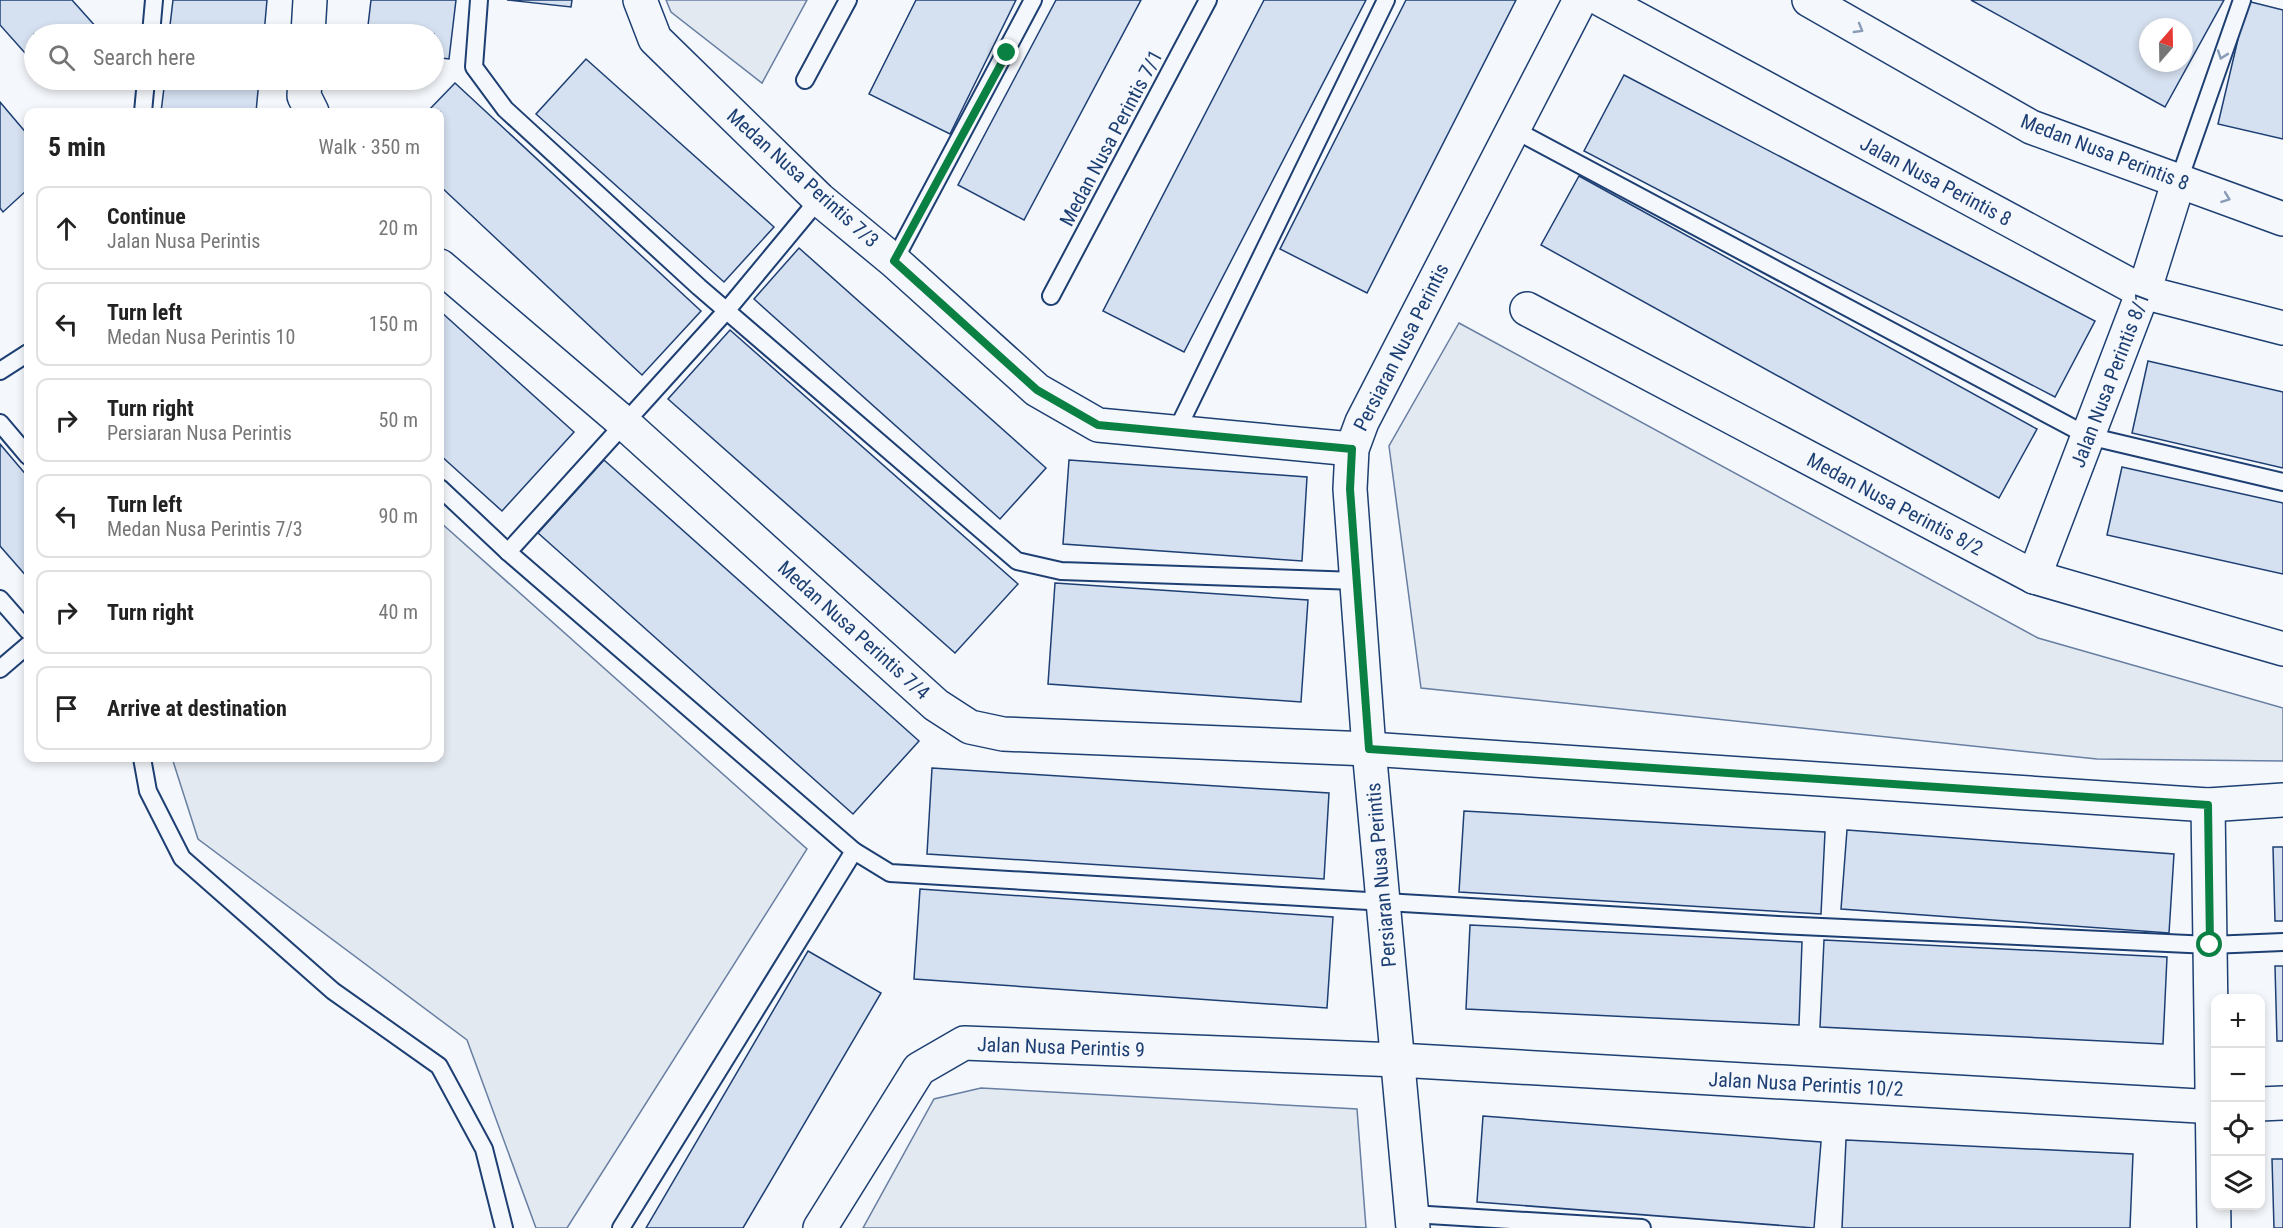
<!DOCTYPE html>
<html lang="en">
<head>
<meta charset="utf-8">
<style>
  body { margin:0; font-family:"Roboto Condensed",sans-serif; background:#f2f2f2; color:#222 }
  .controls { position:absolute; right:18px; bottom:18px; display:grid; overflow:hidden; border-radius:12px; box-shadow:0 3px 9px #0003 }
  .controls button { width:54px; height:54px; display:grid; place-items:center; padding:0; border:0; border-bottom:2px solid #e0e0e0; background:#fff; color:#222; font:30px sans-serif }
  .compass { position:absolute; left:2139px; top:18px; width:54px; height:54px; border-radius:50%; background:#fff; box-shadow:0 3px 9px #0003; rotate:20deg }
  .stop { position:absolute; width:18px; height:18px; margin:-14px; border:4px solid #0b8043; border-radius:50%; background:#fff }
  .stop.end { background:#0b8043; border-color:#fff; box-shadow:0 2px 6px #0008 }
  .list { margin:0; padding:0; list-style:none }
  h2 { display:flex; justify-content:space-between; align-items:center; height:78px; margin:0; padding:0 24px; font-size:26px }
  h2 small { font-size:20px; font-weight:400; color:#767676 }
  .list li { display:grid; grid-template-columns:39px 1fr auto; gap:18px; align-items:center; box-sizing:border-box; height:84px; margin:0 12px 12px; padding:0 12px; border:2px solid #e0e0e0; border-radius:12px }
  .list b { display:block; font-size:22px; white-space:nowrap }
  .list p { margin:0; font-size:20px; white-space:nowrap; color:#767676 }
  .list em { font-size:20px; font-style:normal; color:#767676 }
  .icon { flex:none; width:33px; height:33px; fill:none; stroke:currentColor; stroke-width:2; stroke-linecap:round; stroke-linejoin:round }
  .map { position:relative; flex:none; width:2283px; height:1228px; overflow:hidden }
  .search { position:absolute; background:#fff; box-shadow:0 3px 9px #0003; left:24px; top:24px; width:420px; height:66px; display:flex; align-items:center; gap:15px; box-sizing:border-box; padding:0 21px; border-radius:33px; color:#767676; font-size:22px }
  .panel { position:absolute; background:#fff; box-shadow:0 3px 9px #0003; left:24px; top:108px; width:420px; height:654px; border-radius:12px }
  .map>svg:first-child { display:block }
  .green { fill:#e3e9f0; stroke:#687fa3; stroke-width:1.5 }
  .building { fill:#d5e0f0; stroke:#1d3f73; stroke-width:1.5; fill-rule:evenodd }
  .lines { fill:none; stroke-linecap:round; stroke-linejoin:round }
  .service-casing { stroke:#1d3f73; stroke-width:20 }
  .minor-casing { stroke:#1d3f73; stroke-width:36 }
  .service { stroke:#f4f7fb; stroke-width:16 }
  .minor { stroke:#f4f7fb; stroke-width:33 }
  .oneway { stroke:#889bb7 }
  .route { stroke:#0b8043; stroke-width:8 }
  .labels { text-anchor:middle; stroke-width:4.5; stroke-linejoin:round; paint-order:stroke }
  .street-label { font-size:20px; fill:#1d3f73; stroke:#f4f7fb }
</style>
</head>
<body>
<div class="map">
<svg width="2283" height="1228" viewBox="0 0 2283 1228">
  <rect width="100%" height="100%" fill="#f4f7fb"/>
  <!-- green -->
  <g class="green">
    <path d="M666,0h141l-45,83 -91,-71z"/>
    <path d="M1459,323l579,315 245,70v53l-186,-2 -676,-71 -32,-242z"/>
    <path d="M440,522l367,327 -240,379h-31l-69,-188 -269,-201 -26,-81h268z"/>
    <path d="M981,1088l376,21 9,119h-503l71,-129z"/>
  </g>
  <!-- building -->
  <g class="building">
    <path d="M0,0h72l25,28 -7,6h-56v29l-34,-38z"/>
    <path d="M173,0h94l-3,34h-95z"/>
    <path d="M371,0h85l-7,59 -15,-2v-23h-67z"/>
    <path d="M507,0h65l-1,7z"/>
    <path d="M916,0h100l-66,134 -81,-40z"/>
    <path d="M1056,0h85l-117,220 -66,-35z"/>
    <path d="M1264,0h102l-182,352 -81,-41z"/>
    <path d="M1406,0h110l-149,293 -87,-44z"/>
    <path d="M1971,0h253l-59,107zM2148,27h36v36h-36z"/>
    <path d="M2247,1l36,9v129l-65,-15z"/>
    <path d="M586,59l188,168 -50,55 -188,-168z"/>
    <path d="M1624,75l471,246 -40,76 -471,-246z"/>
    <path d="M165,80h94l-3,32h-95z"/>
    <path d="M455,83l246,228 -59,64 -202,-189v-74h-13z"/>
    <path d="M0,102l28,33v54l-25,23 -3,-4z"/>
    <path d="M1579,176l458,253 -38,69 -458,-253z"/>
    <path d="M799,248l247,220 -46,51 -246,-220z"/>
    <path d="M440,311l134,121 -72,79 -62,-56z"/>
    <path d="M730,330l288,254 -63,69 -287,-254z"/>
    <path d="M2148,361l135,31v76l-151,-35z"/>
    <path d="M0,444l28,33v101l-28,-32z"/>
    <path d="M604,460l315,281 -66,73 -315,-281z"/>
    <path d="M1069,460l238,17 -5,84 -239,-17z"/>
    <path d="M2122,467l161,36v71l-176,-39z"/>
    <path d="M1055,583l253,17 -7,102 -253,-18z"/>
    <path d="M932,768l397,25 -5,86 -397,-25z"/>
    <path d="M1464,811l361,21 -4,82 -362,-22z"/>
    <path d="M1847,830l327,24 -5,79 -328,-24z"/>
    <path d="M2273,847h10v74h-8z"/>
    <path d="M920,889l413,28 -6,91 -413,-29z"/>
    <path d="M1470,925l332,17 -3,83 -333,-16z"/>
    <path d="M1824,940l343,17 -4,87 -343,-17z"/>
    <path d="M808,951l73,42 -138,235h-97z"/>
    <path d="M2275,966h8v75h-6z"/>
    <path d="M1483,1116l338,26 -7,86 -337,-26z"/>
    <path d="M1846,1140l287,14 -3,74h-288z"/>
    <path d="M2272,1159h11v69h-9z"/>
  </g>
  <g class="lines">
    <defs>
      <g id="service">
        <path d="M479,0l-5,67 31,42 194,178 318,274 44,10 296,10"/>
        <path d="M151,34l3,-34"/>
        <path d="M805,80l43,-80"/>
        <path d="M143,112l3,-32"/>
        <path d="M1513,129l575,307 195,46"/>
        <path d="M2179,180l63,-180"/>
        <path d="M894,261l139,-261"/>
        <path d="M1051,296l157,-296"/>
        <path d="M0,371l28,-18"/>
        <path d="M0,423l28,33"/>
        <path d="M1176,432l210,-432"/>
        <path d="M440,488l68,64 346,299 36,22 888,52 432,20 73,-3"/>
        <path d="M508,552l219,-242 92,-111"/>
        <path d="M0,599l28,32"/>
        <path d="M0,669l28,-24"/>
        <path d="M142,758l6,33 34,67 151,133 106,75 45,83 20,79"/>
        <path d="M1412,1214l230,14"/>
        <path d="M621,1228l233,-377"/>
      </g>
      <g id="minor">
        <path d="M640,0l15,39 164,160 75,62 143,129 61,35 254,24"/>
        <path d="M1602,0l541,292 140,36"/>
        <path d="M1809,0l222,127 252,92"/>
        <path d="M308,34l2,-34"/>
        <path d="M305,80l-1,16 8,16"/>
        <path d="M440,266l184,157 312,282 34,22 33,7 366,15 839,56 75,-5"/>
        <path d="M1527,309l507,268 249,72"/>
        <path d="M2034,577l115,-301 30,-96"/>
        <path d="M2208,805l6,423"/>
        <path d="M2260,1104l23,-1"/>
        <path d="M820,1228l99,-159 45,-26 434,17 818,47"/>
        <path d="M1413,1228l-44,-479 -19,-260 2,-40 10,-27 218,-422"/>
      </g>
    </defs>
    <!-- service casing -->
    <use href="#service" class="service-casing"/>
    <!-- minor casing -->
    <use href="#minor" class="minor-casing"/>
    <!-- service -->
    <use href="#service" class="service"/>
    <!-- minor -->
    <use href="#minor" class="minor"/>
  </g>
  <!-- one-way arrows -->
  <defs><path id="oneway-chevron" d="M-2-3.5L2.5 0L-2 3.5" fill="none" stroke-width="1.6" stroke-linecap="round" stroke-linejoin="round" transform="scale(1.5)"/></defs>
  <g class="oneway">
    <use href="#oneway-chevron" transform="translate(1859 29) rotate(30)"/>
    <use href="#oneway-chevron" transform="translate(2222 55) rotate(109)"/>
    <use href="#oneway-chevron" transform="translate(2226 198) rotate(20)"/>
  </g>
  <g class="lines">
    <!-- route -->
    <path class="route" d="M1007,53l-113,208 143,129 61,35 254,24 -2,40 19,260 839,56 2,140"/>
  </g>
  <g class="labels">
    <!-- street labels -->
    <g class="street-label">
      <text transform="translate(1111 138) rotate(-62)" y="7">Medan Nusa Perintis 7/1</text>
      <text transform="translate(2105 152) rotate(21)" y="7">Medan Nusa Perintis 8</text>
      <text transform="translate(803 178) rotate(42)" y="7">Medan Nusa Perintis 7/3</text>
      <text transform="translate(1936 181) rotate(28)" y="7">Jalan Nusa Perintis 8</text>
      <text transform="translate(1401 347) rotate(-63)" y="7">Persiaran Nusa Perintis</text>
      <text transform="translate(2110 380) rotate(-69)" y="7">Jalan Nusa Perintis 8/1</text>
      <text transform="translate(1895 504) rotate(28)" y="7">Medan Nusa Perintis 8/2</text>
      <text transform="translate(854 630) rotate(42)" y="7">Medan Nusa Perintis 7/4</text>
      <text transform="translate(1381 875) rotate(-95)" y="7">Persiaran Nusa Perintis</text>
      <text transform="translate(1061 1047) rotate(2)" y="7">Jalan Nusa Perintis 9</text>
      <text transform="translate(1806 1084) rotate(3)" y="7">Jalan Nusa Perintis 10/2</text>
    </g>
  </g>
</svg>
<div class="controls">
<button>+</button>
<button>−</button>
<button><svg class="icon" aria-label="locate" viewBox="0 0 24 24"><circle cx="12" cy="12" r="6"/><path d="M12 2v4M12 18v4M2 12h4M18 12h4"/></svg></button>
<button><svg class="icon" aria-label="layers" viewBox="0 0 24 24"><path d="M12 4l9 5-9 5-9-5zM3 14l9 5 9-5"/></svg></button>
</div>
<svg class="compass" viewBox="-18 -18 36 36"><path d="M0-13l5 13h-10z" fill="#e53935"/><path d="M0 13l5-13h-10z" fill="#767676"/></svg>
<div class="stop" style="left:2210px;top:945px"></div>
<div class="stop end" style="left:1007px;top:53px"></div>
<div class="search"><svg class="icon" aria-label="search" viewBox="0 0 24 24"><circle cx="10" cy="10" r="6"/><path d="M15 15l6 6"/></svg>Search here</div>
<section class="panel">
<h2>5 min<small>Walk · 350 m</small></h2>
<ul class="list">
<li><svg class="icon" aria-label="ahead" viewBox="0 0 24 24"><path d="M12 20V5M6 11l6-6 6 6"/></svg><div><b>Continue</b><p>Jalan Nusa Perintis</p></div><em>20 m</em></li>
<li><svg class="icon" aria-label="left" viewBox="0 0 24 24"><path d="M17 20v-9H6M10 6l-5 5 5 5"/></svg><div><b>Turn left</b><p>Medan Nusa Perintis 10</p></div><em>150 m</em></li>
<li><svg class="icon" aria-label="right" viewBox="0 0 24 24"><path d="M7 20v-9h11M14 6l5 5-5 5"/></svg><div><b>Turn right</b><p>Persiaran Nusa Perintis</p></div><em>50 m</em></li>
<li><svg class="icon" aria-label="left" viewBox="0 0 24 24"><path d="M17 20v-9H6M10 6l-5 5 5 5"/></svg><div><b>Turn left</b><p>Medan Nusa Perintis 7/3</p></div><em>90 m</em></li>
<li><svg class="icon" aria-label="right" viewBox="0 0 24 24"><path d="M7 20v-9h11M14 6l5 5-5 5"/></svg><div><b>Turn right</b></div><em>40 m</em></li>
<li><svg class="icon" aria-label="arrive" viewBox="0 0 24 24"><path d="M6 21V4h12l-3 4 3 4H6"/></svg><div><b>Arrive at destination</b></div></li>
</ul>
</section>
</div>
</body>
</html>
